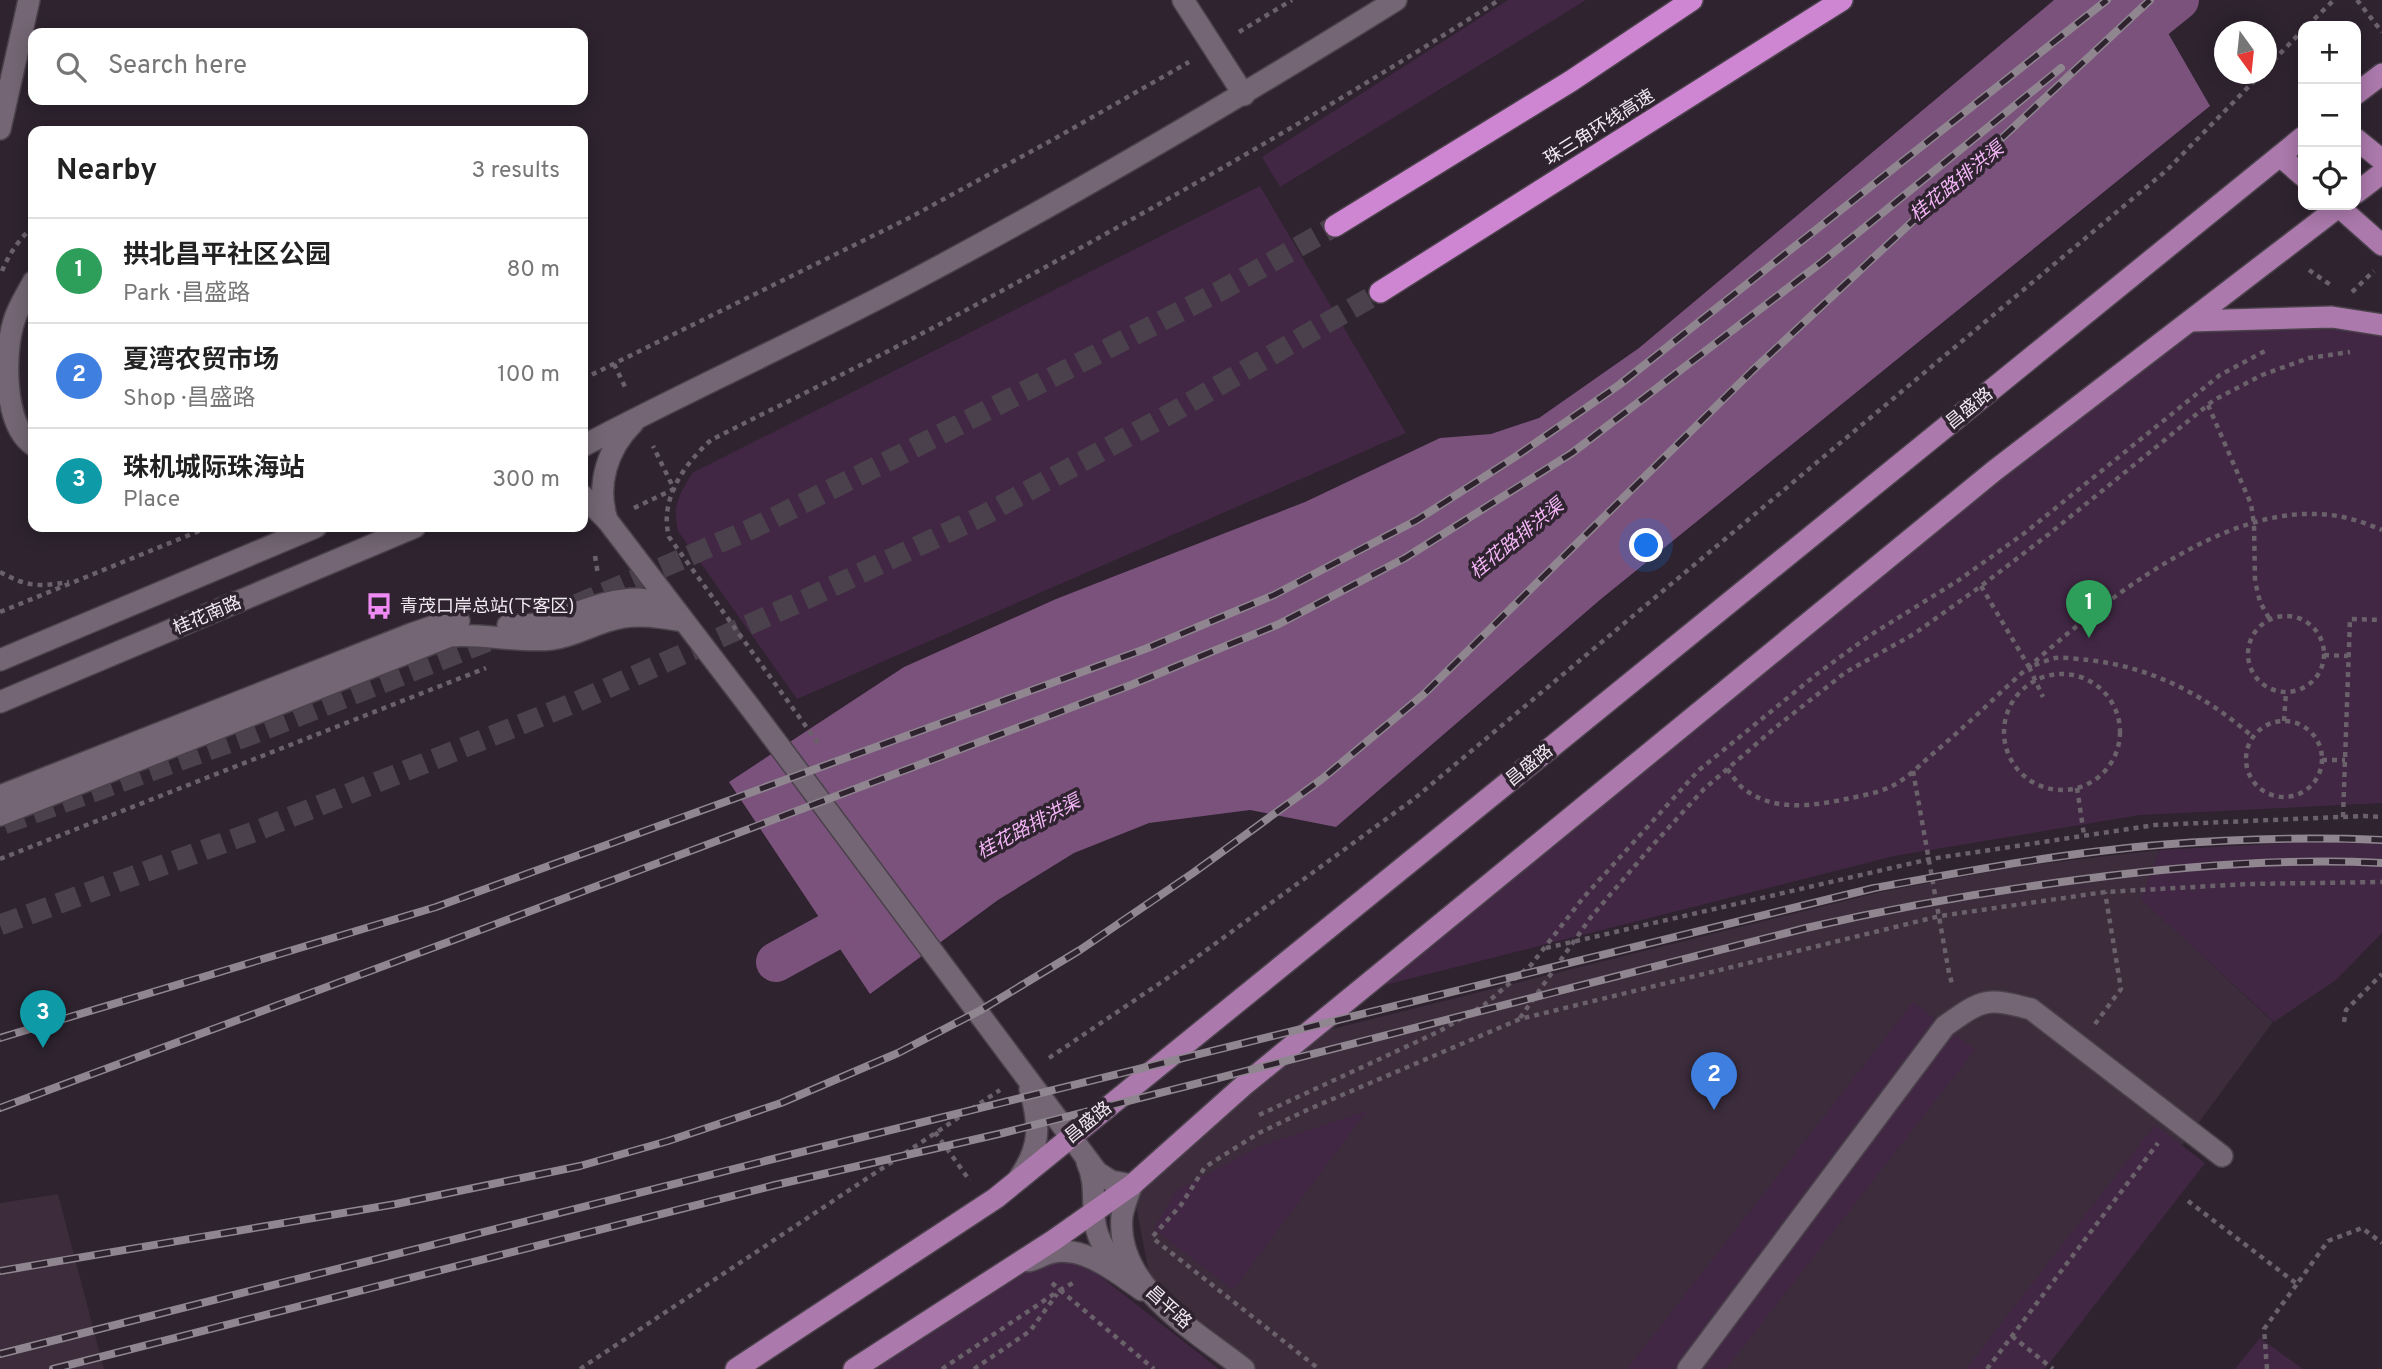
<!DOCTYPE html>
<html lang="en">
<head>
<meta charset="utf-8">
<style>
  body { margin:0; font-family:Overpass,"Noto Sans SC",sans-serif; background:#f6f6f6; color:#222 }
  .controls { position:absolute; right:21px; top:21px; display:grid; overflow:hidden; border-radius:14px; box-shadow:0 4px 18px #0003 }
  .controls button { width:63px; height:63px; display:grid; place-items:center; padding:0; border:0; border-bottom:2px solid #e0e0e0; background:#fff; color:#222; font:35px sans-serif }
  .compass { position:absolute; left:2214px; top:21px; width:63px; height:63px; border-radius:50%; background:#fff; box-shadow:0 4px 18px #0003; rotate:165deg }
  .you { position:absolute; left:1647px; top:546px; width:24px; height:24px; margin:-18px; border:5px solid #fff; border-radius:50%; background:#1a73e8; box-shadow:0 0 0 10px #1a73e833 }
  .badge { display:grid; place-items:center; width:46px; height:46px; border-radius:50%; background:#2563eb; color:#fff; font-size:23px; font-weight:700 }
  .pin { position:absolute; translate:-50% -58px; filter:drop-shadow(0 2px 4px #0008) }
  .pin::after { content:''; position:absolute; top:37px; width:24px; height:21px; background:inherit; clip-path:polygon(0 0,100% 0,50% 100%) }
  .list { margin:0; padding:0; list-style:none }
  h2 { display:flex; justify-content:space-between; align-items:center; height:91px; margin:0; padding:0 28px; font-size:30px }
  h2 small { font-size:23px; font-weight:400; color:#767676 }
  .list li { display:grid; grid-template-columns:46px 1fr auto; gap:21px; align-items:center; box-sizing:border-box; height:105px; padding:0 28px; border-top:2px solid #e0e0e0 }
  .list b { display:block; font-size:26px; white-space:nowrap }
  .list p { margin:0; font-size:23px; white-space:nowrap; color:#767676 }
  .list em { font-size:23px; font-style:normal; color:#767676 }
  .icon { flex:none; width:38px; height:38px; fill:none; stroke:currentColor; stroke-width:2; stroke-linecap:round; stroke-linejoin:round }
  .map { position:relative; flex:none; width:2382px; height:1369px; overflow:hidden }
  .search { position:absolute; background:#fff; box-shadow:0 4px 18px #0003; left:28px; top:28px; width:560px; height:77px; display:flex; align-items:center; gap:18px; box-sizing:border-box; padding:0 24px; border-radius:14px; color:#767676; font-size:26px }
  .panel { position:absolute; background:#fff; box-shadow:0 4px 18px #0003; left:28px; top:126px; width:560px; height:406px; border-radius:14px }
  .map>svg:first-child { display:block }
  .built { fill:#3c2c3c }
  .green { fill:#412743 }
  .water { fill:#7b527c }
  .lines { fill:none; stroke-linecap:round; stroke-linejoin:round }
  .canal { stroke:#7b527c; stroke-width:40 }
  .highway-tunnel { stroke:#4b414c; stroke-width:21; stroke-dasharray:21 10; stroke-linecap:butt }
  .minor-casing { stroke:#4a414b; stroke-width:24 }
  .major-casing { stroke:#4a414b; stroke-width:24 }
  .highway-casing { stroke:#4a414b; stroke-width:24 }
  .path { stroke:#6a616b; stroke-width:4.5; stroke-dasharray:5 5; stroke-linecap:butt }
  .minor { stroke:#746674; stroke-width:21 }
  .major { stroke:#ab79ac; stroke-width:21 }
  .highway { stroke:#cf86d2; stroke-width:21 }
  .rail-casing { stroke:#8f8690; stroke-width:8 }
  .rail { stroke:#2e232f; stroke-width:5; stroke-dasharray:16; stroke-linecap:butt }
  .labels { text-anchor:middle; stroke-width:7; stroke-linejoin:round; paint-order:stroke }
  .street-label { font-size:18px; fill:#f0e9f0; stroke:#2e232f }
  .poi-label { font-size:18px; fill:#f0e9f0; stroke:#2e232f; text-anchor:start }
  .water-label { font-size:19px; font-style:italic; fill:#f3b5f6; stroke:#2e232f }
</style>
</head>
<body>
<div class="map">
<svg width="2382" height="1369" viewBox="0 0 2382 1369">
  <rect width="100%" height="100%" fill="#2e232f"/>
  <!-- built -->
  <g class="built">
    <path d="M2160,850l-18,49 131,123 -256,347h-769l-95,-75 -21,-109 176,-150 576,-144 137,-25z"/>
    <path d="M58,1194l46,175h-104v-166z"/>
  </g>
  <!-- green -->
  <g class="green">
    <path d="M1508,0h78l-306,187 -18,-30z"/>
    <path d="M1260,186l146,247 -609,266 -119,-168c-6,-27 1,-35 14,-58z"/>
    <path d="M2191,321l191,6v476l-242,12 -246,41 -525,133z"/>
    <path d="M2305,842l77,2v89l-46,47 -62,42 -133,-123 19,-49z"/>
    <path d="M1913,1002l62,48 -249,319h-99z"/>
    <path d="M1367,1111l-134,179 -79,-61 22,-38 84,-45z"/>
    <path d="M2155,1125l50,38 -160,206h-79z"/>
    <path d="M1064,1248l155,121h-345z"/>
    <path d="M2260,1338l43,31h-68z"/>
  </g>
  <!-- water -->
  <path class="water" d="M2054,0h95l61,106 -609,493 -265,228 -86,-17 -101,13 -75,30 -76,47 -128,94 -141,-212 175,-115 152,-68 249,-97 135,-64 51,-4 48,-16 100,-70z"/>
  <g class="lines">
    <!-- canal -->
    <g class="canal">
      <path d="M2116,51l63,-51"/>
      <path d="M776,962l102,-56"/>
    </g>
    <!-- highway-tunnel -->
    <g class="highway-tunnel">
      <path d="M576,605l177,-77 145,-72 324,-166 113,-64"/>
      <path d="M4,824l246,-89 251,-99"/>
      <path d="M0,925l256,-94 318,-128 232,-104 176,-83 193,-105 205,-119"/>
    </g>
    <defs>
      <g id="minor">
        <path d="M1183,0l61,95"/>
        <path d="M0,129l29,-129"/>
        <path d="M33,282c-6,12 -15,25 -19,39 -10,31 -11,104 19,124"/>
        <path d="M583,446c108,-57 219,-107 327,-164 166,-88 327,-183 486,-282"/>
        <path d="M583,496l24,24 152,199 338,453 14,9 21,4c-4,10 -8,20 -10,31 -7,71 74,115 122,153"/>
        <path d="M607,520c-11,-35 0,-71 26,-97"/>
        <path d="M508,625c45,5 84,-26 129,-26 13,0 25,5 37,10"/>
        <path d="M0,660l316,-133"/>
        <path d="M0,702l415,-175"/>
        <path d="M0,796l411,-162 26,-9 22,-4"/>
        <path d="M0,815l450,-179c34,-3 68,7 102,3 25,-3 47,-19 72,-22 20,-3 39,1 59,4"/>
        <path d="M1087,1162c8,18 6,31 7,50 0,22 12,43 28,59"/>
        <path d="M1019,1178c22,-31 21,-53 11,-89"/>
        <path d="M1029,1261c7,-2 14,-6 21,-8 33,-9 67,20 92,37"/>
        <path d="M1688,1369l257,-343c38,-27 41,-29 86,-17l191,147"/>
      </g>
      <g id="major">
        <path d="M2356,94l26,-20"/>
        <path d="M2356,139l26,21"/>
        <path d="M2280,156l23,20"/>
        <path d="M2356,193l26,-20"/>
        <path d="M2337,205l45,40"/>
        <path d="M2191,321l141,-4 50,8"/>
        <path d="M736,1369l260,-171 1307,-1061"/>
        <path d="M854,1369l200,-129 78,-55 111,-99 751,-615 347,-266"/>
      </g>
      <g id="highway">
        <path d="M1335,226l236,-145 121,-81"/>
        <path d="M1380,292l462,-292"/>
      </g>
    </defs>
    <!-- minor casing -->
    <use href="#minor" class="minor-casing"/>
    <!-- major casing -->
    <use href="#major" class="major-casing"/>
    <!-- highway casing -->
    <use href="#highway" class="highway-casing"/>
    <!-- path -->
    <g class="path">
      <path d="M2357,0l25,32"/>
      <path d="M2307,26l27,-26"/>
      <path d="M1239,32l53,-32"/>
      <path d="M2266,68l37,-38"/>
      <path d="M2309,270l23,16"/>
      <path d="M2,271c7,-17 17,-32 31,-44"/>
      <path d="M2352,292l22,-21"/>
      <path d="M614,364l13,27"/>
      <path d="M583,379l326,-161 145,-79 135,-77"/>
      <path d="M2208,405l43,99 3,20 1,57 5,21 10,18"/>
      <path d="M634,508l40,-19 -21,-43"/>
      <path d="M595,556l3,19"/>
      <path d="M0,572c28,15 38,15 69,10"/>
      <path d="M1981,586l48,81c9,-3 18,-7 26,-9 10,-1 23,1 33,2 64,7 117,35 165,77"/>
      <path d="M0,612l209,-85"/>
      <circle cx="2286" cy="654" r="38"/>
      <path d="M2324,655l24,1"/>
      <path d="M2029,667l14,30"/>
      <circle cx="2062" cy="732" r="58"/>
      <path d="M2284,721l2,-29"/>
      <circle cx="2284" cy="759" r="38"/>
      <path d="M818,743l-149,-206c-10,-37 15,-73 42,-97 81,-41 164,-81 244,-124 185,-99 368,-203 544,-316"/>
      <path d="M2322,760h23"/>
      <path d="M1727,769c6,7 11,16 17,20 30,23 68,17 102,10 15,-3 32,-6 46,-13 14,-7 26,-19 37,-29 25,-21 48,-42 71,-64 76,-70 206,-183 315,-179 24,0 46,7 67,16"/>
      <path d="M1913,771l36,202 4,14"/>
      <path d="M2077,788l7,47"/>
      <path d="M2343,817l7,-198 32,1"/>
      <path d="M0,859l486,-191"/>
      <path d="M1546,948l384,-89 225,-34 209,-9 18,1"/>
      <path d="M1520,1018l71,-101 60,-70 53,-58 72,-62 70,-55 68,-38 67,-48 68,-52 165,-134 48,-25 47,-17 41,-6"/>
      <path d="M2344,1022l2,-12 36,-36"/>
      <path d="M2095,1024l26,-35 -16,-97"/>
      <path d="M1049,1058l126,-85 240,-175 752,-628 94,-96"/>
      <path d="M1259,1115l181,-84 44,-26 47,-40 52,-67 116,-128 118,-96 52,-38 90,-56 67,-48 194,-157 45,-24"/>
      <path d="M935,1132l35,49"/>
      <path d="M2188,1201l109,83 31,-43 34,-13 20,15"/>
      <path d="M1153,1236l28,-31 24,-38 54,-34 48,-23 213,-91 420,-103 165,-24 142,-8 135,-2"/>
      <path d="M1155,1240l164,129"/>
      <path d="M1052,1283l8,7 13,-7"/>
      <path d="M1060,1290l94,79"/>
      <path d="M2012,1336l41,33"/>
      <path d="M580,1369l420,-279"/>
      <path d="M942,1369l118,-79"/>
      <path d="M974,1369l56,-38 27,-37"/>
      <path d="M1987,1369l171,-226"/>
      <path d="M2267,1369l-3,-40 33,-45"/>
    </g>
    <!-- minor -->
    <use href="#minor" class="minor"/>
    <!-- major -->
    <use href="#major" class="major"/>
    <!-- highway -->
    <use href="#highway" class="highway"/>
    <defs>
      <g id="rail">
        <path d="M0,1038l436,-131 709,-258 129,-54 143,-75 98,-63 104,-72 488,-385"/>
        <path d="M0,1108l451,-167 680,-256 148,-61 126,-66 167,-105 250,-191 239,-194"/>
        <path d="M0,1271l396,-67 184,-38 88,-25 113,-38 117,-50 83,-43 99,-60 113,-77 129,-94 102,-85 328,-323 398,-371"/>
        <path d="M0,1354l765,-193 1109,-273c94,-17 189,-35 284,-43 74,-6 150,-8 224,-5"/>
        <path d="M53,1369l722,-184 228,-52 803,-205c92,-21 184,-37 278,-49 99,-13 198,-21 298,-16"/>
      </g>
    </defs>
    <!-- rail casing -->
    <use href="#rail" class="rail-casing"/>
    <!-- rail -->
    <use href="#rail" class="rail"/>
  </g>
  <!-- icons -->
  <defs>
    <symbol id="bus-bare" viewBox="-9 -9 18 18"><path d="M-5-6H5V4H4V6H2V4H-2V6H-4V4H-5ZM-3.5-4V0h7V-4ZM-3.5 1.2v1.5H-2V1.2ZM2 1.2v1.5H3.5V1.2Z" fill="#f08bf5" stroke="#2e232f" stroke-width="2.5" paint-order="stroke"/></symbol>
  </defs>
  <g fill-rule="evenodd">
    <use href="#bus-bare" x="360" y="587" width="38" height="38"/>
  </g>
  <g class="labels">
    <!-- street labels -->
    <g class="street-label">
      <text transform="translate(1599 127) rotate(-32)" y="6">珠三角环线高速</text>
      <text transform="translate(1969 408) rotate(-39)" y="6">昌盛路</text>
      <text transform="translate(207 615) rotate(-23)" y="6">桂花南路</text>
      <text transform="translate(1529 765) rotate(-39)" y="6">昌盛路</text>
      <text transform="translate(1088 1122) rotate(-39)" y="6">昌盛路</text>
      <text transform="translate(1169 1307) rotate(42)" y="6">昌平路</text>
    </g>
    <!-- poi labels -->
    <g class="poi-label">
      <text x="400" y="612">青茂口岸总站(下客区)</text>
    </g>
    <!-- water labels -->
    <g class="water-label">
      <text transform="translate(1956 181) rotate(-39)" y="7">桂花路排洪渠</text>
      <text transform="translate(1516 538) rotate(-39)" y="7">桂花路排洪渠</text>
      <text transform="translate(1028 826) rotate(-28)" y="7">桂花路排洪渠</text>
    </g>
  </g>
</svg>
<div class="controls">
<button>+</button>
<button>−</button>
<button><svg class="icon" aria-label="locate" viewBox="0 0 24 24"><circle cx="12" cy="12" r="6"/><path d="M12 2v4M12 18v4M2 12h4M18 12h4"/></svg></button>
</div>
<svg class="compass" viewBox="-18 -18 36 36"><path d="M0-13l5 13h-10z" fill="#e53935"/><path d="M0 13l5-13h-10z" fill="#767676"/></svg>
<div class="you"></div>
<div class="pin badge" style="left:2089px;top:638px;background:#2e9e5b">1</div>
<div class="pin badge" style="left:1714px;top:1110px;background:#3f7fe0">2</div>
<div class="pin badge" style="left:43px;top:1048px;background:#0f9aa8">3</div>
<div class="search"><svg class="icon" aria-label="search" viewBox="0 0 24 24"><circle cx="10" cy="10" r="6"/><path d="M15 15l6 6"/></svg>Search here</div>
<section class="panel">
<h2>Nearby<small>3 results</small></h2>
<ul class="list">
<li><span class="badge" style="background:#2e9e5b">1</span><div><b>拱北昌平社区公园</b><p>Park · 昌盛路</p></div><em>80 m</em></li>
<li><span class="badge" style="background:#3f7fe0">2</span><div><b>夏湾农贸市场</b><p>Shop · 昌盛路</p></div><em>100 m</em></li>
<li><span class="badge" style="background:#0f9aa8">3</span><div><b>珠机城际珠海站</b><p>Place</p></div><em>300 m</em></li>
</ul>
</section>
</div>
</body>
</html>
